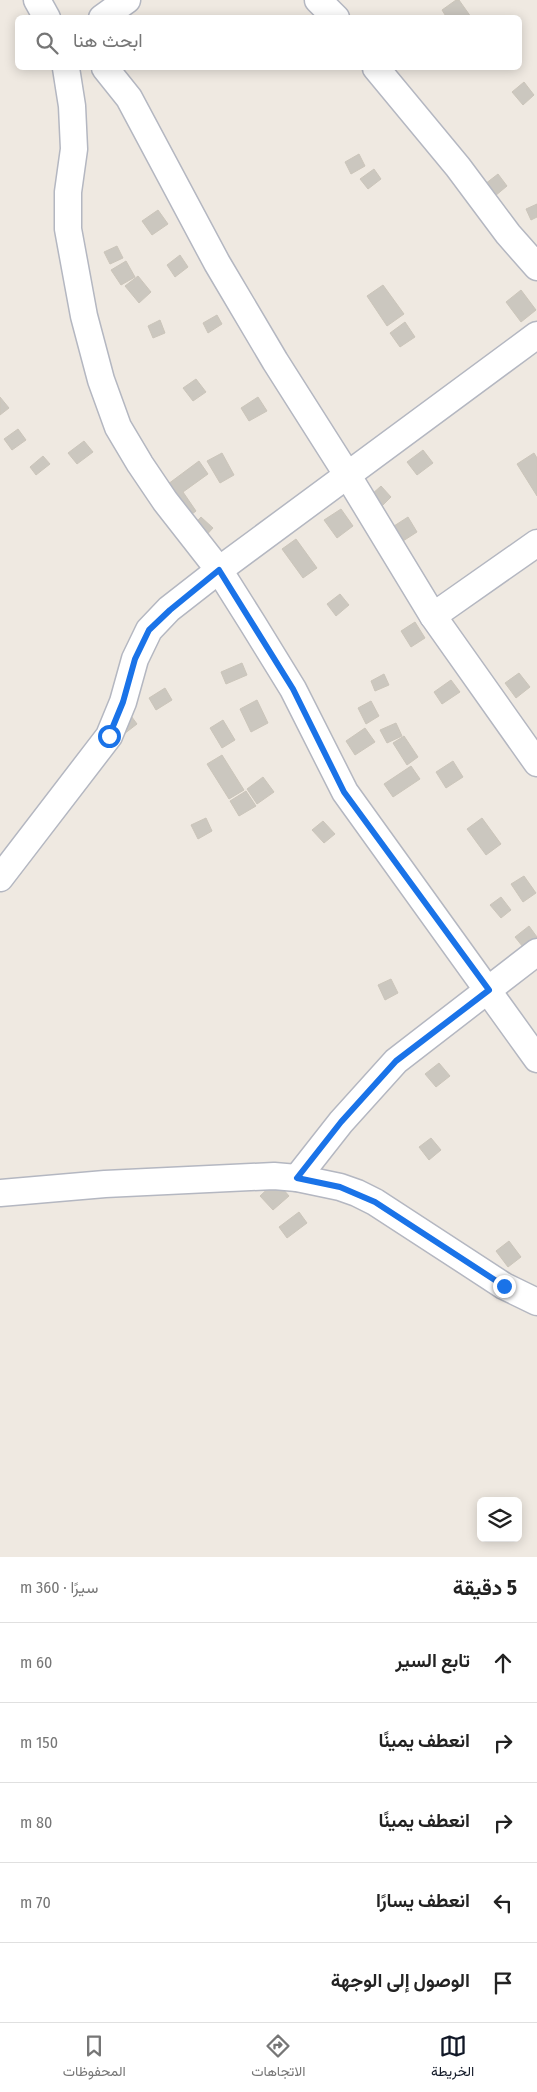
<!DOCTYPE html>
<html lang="ar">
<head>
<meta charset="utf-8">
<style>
  body { margin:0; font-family:"Fira Sans Condensed",Vazirmatn,sans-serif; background:#f6f6f6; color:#222; direction:rtl }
  .controls { position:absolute; right:15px; bottom:15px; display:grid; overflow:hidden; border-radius:8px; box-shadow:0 2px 12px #0003 }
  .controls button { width:45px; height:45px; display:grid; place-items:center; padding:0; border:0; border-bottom:1px solid #e0e0e0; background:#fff; color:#222; font:25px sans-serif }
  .stop { position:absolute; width:15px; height:15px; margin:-11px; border:4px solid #1a73e8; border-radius:50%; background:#fff }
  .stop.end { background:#1a73e8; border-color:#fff; box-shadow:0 1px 5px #0008 }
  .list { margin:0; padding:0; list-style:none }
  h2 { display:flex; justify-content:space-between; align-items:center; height:65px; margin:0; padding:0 20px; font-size:21px }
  h2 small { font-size:16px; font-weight:400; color:#767676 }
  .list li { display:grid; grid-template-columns:32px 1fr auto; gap:15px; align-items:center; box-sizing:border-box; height:80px; padding:0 20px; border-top:1px solid #e0e0e0 }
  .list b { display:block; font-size:19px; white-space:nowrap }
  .list em { font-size:16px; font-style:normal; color:#767676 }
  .icon { flex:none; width:28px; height:28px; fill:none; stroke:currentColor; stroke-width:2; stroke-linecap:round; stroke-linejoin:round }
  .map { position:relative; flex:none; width:537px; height:1557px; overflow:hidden; direction:ltr }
  .search { position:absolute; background:#fff; box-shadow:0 2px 12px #0003; left:15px; right:15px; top:15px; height:55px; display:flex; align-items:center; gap:12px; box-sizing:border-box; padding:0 18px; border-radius:8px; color:#767676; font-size:19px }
  .sheet { height:465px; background:#fff }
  nav { display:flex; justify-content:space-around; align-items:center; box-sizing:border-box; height:70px; border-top:1px solid #e0e0e0; background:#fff; font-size:14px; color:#767676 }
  nav a { display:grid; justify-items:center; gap:2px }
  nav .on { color:#111827 }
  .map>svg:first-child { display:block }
  .building { fill:#cbc7bf; stroke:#cbc5ba }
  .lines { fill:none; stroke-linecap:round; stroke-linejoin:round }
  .street-casing { stroke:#b4b7c1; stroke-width:29 }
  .street { stroke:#fff; stroke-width:26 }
  .route { stroke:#1a73e8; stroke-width:6 }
</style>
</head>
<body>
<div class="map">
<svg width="537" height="1557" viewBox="0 0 537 1557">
  <rect width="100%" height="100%" fill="#efe9e1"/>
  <!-- building -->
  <g class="building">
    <path d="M456,0h3l12,17 -24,1 -5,-8z"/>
    <path d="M524,82l10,13 -11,10 -11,-13z"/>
    <path d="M359,154l6,12 -14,8 -6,-12z"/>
    <path d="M374,169l7,10 -13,10 -8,-10z"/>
    <path d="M498,174l9,12 -12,10 -10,-12z"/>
    <path d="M537,204v13l-6,3 -5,-11z"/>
    <path d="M158,210l10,14 -16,11 -10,-14z"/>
    <path d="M117,246l6,12 -13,6 -6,-12z"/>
    <path d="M180,255l8,12 -13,10 -8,-12z"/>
    <path d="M126,261l9,16 -14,8 -10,-15z"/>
    <path d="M138,276l13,16 -12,11 -14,-17z"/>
    <path d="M383,285l21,29 -17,12 -20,-30z"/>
    <path d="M521,290l15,20 -15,12 -15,-20z"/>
    <path d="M217,315l5,9 -14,9 -5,-10z"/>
    <path d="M160,320l5,13 -12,5 -5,-12z"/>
    <path d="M405,322l10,15 -15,10 -10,-14z"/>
    <path d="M196,379l10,13 -13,9 -10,-13z"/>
    <path d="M0,397l9,11 -9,7z"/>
    <path d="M258,397l9,14 -18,10 -8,-13z"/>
    <path d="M18,429l8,11 -14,10 -8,-11z"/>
    <path d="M84,441l9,11 -16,12 -9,-11z"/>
    <path d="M423,450l10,13 -16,12 -10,-13z"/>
    <path d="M222,453l12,22 -14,8 -13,-22z"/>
    <path d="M534,453l3,5v38l-20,-32z"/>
    <path d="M43,456l7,8 -14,11 -6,-8z"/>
    <path d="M199,461l9,13 -25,18 13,19 -13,10 -23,-31z"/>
    <path d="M381,486l10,11 -9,9 -11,-11z"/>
    <path d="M341,509l12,17 -16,12 -13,-18z"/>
    <path d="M201,517l12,11 -13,14 -12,-11z"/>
    <path d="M408,517l9,15 -14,9 -9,-15z"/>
    <path d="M296,539l21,29 -14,10 -21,-29z"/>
    <path d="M340,594l9,11 -13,11 -9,-12z"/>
    <path d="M415,622l10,16 -14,9 -10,-16z"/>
    <path d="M242,663l5,12 -21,9 -5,-12z"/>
    <path d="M519,673l11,14 -14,11 -11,-15z"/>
    <path d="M384,674l5,11 -14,6 -4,-10z"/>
    <path d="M451,680l9,12 -18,12 -8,-12z"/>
    <path d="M165,688l7,12 -16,10 -7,-12z"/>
    <path d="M257,700l11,23 -17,9 -11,-23z"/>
    <path d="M371,701l8,15 -13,8 -8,-16z"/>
    <path d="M126,709l11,15 -13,10z"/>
    <path d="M223,720l12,20 -13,8 -12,-20z"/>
    <path d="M396,723l6,13 -15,7 -7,-13z"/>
    <path d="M365,728l10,14 -20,13 -9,-14z"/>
    <path d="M404,736l14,21 -11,8 -14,-22z"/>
    <path d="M222,755l22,35 -15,9 -22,-35z"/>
    <path d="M453,761l10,16 -17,11 -10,-16z"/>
    <path d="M411,766l9,13 -27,18 -9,-13z"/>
    <path d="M263,777l11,15 -17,12 -10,-15z"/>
    <path d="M246,791l10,15 -17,10 -9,-15z"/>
    <path d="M206,818l6,13 -14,8 -7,-14z"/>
    <path d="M482,818l19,26 -15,11 -19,-26z"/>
    <path d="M323,821l12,13 -11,9 -12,-13z"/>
    <path d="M524,876l12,17 -13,9 -12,-18z"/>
    <path d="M501,897l10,13 -10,8 -11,-13z"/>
    <path d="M529,926l8,11v7l-10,8 -12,-15z"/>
    <path d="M391,979l7,14 -13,7 -7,-15z"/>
    <path d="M439,1063l11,13 -14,11 -11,-13z"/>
    <path d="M431,1138l10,12 -12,10 -10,-13z"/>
    <path d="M276,1181l13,15 -16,14 -13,-14z"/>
    <path d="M299,1212l8,11 -20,15 -8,-11z"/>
    <path d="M509,1241l12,16 -13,10 -12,-16z"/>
  </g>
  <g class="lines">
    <defs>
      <g id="street">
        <path d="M37,0l10,18"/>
        <path d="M318,0l18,18"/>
        <path d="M102,18l25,-18"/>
        <path d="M66,68l6,38 2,43 -6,43v37l16,87 17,64 17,47 22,37 25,37 54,69 34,54 40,65 52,103 192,267"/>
        <path d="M105,68l24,30 88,165 58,98 73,115 85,140 104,147"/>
        <path d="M376,68l82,99 50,67 29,33"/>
        <path d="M433,616l104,-73"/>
        <path d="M0,878l109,-142 14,-34 12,-43 14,-29 20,-21 50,-39 318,-235"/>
        <path d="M297,1178l44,-56 55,-61 141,-109"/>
        <path d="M0,1193l105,-9 169,-8 23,2 43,9 17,6 18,9 129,84 33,16"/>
      </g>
    </defs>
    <!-- street casing -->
    <use href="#street" class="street-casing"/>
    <!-- street -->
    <use href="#street" class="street"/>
  </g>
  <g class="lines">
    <!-- route -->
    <path class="route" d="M109,736l14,-34 12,-43 14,-29 21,-20 49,-40 74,119 51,103 145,198 -93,71 -55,61 -44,56 43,9 35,15 129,84"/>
  </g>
</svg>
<div class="controls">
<button><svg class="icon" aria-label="layers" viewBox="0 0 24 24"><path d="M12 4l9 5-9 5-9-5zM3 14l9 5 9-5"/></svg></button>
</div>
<div class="stop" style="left:109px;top:736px"></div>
<div class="stop end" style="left:504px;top:1286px"></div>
<div class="search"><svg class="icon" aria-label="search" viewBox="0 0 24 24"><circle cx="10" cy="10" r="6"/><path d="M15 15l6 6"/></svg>ابحث هنا</div>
</div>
<section class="sheet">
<h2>5 دقيقة<small>سيرًا · 360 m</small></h2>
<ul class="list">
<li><svg class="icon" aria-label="ahead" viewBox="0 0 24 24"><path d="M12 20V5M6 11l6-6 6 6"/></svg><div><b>تابع السير</b></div><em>60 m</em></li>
<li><svg class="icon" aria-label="right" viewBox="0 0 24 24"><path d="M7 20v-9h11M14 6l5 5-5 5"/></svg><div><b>انعطف يمينًا</b></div><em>150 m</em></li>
<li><svg class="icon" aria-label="right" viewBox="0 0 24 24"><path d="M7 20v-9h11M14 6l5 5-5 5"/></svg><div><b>انعطف يمينًا</b></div><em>80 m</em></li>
<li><svg class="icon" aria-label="left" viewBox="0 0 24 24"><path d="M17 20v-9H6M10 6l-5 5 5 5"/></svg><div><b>انعطف يسارًا</b></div><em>70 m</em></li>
<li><svg class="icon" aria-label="arrive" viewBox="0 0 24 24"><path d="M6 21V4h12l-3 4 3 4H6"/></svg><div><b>الوصول إلى الوجهة</b></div></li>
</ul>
</section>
<nav>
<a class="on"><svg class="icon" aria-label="map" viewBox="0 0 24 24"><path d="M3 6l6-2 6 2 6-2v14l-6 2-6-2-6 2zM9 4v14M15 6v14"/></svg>الخريطة</a>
<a><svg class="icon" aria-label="directions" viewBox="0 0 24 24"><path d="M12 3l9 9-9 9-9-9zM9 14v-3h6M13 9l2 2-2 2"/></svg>الاتجاهات</a>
<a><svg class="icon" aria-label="saved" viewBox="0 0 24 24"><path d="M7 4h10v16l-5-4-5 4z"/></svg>المحفوظات</a>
</nav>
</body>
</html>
